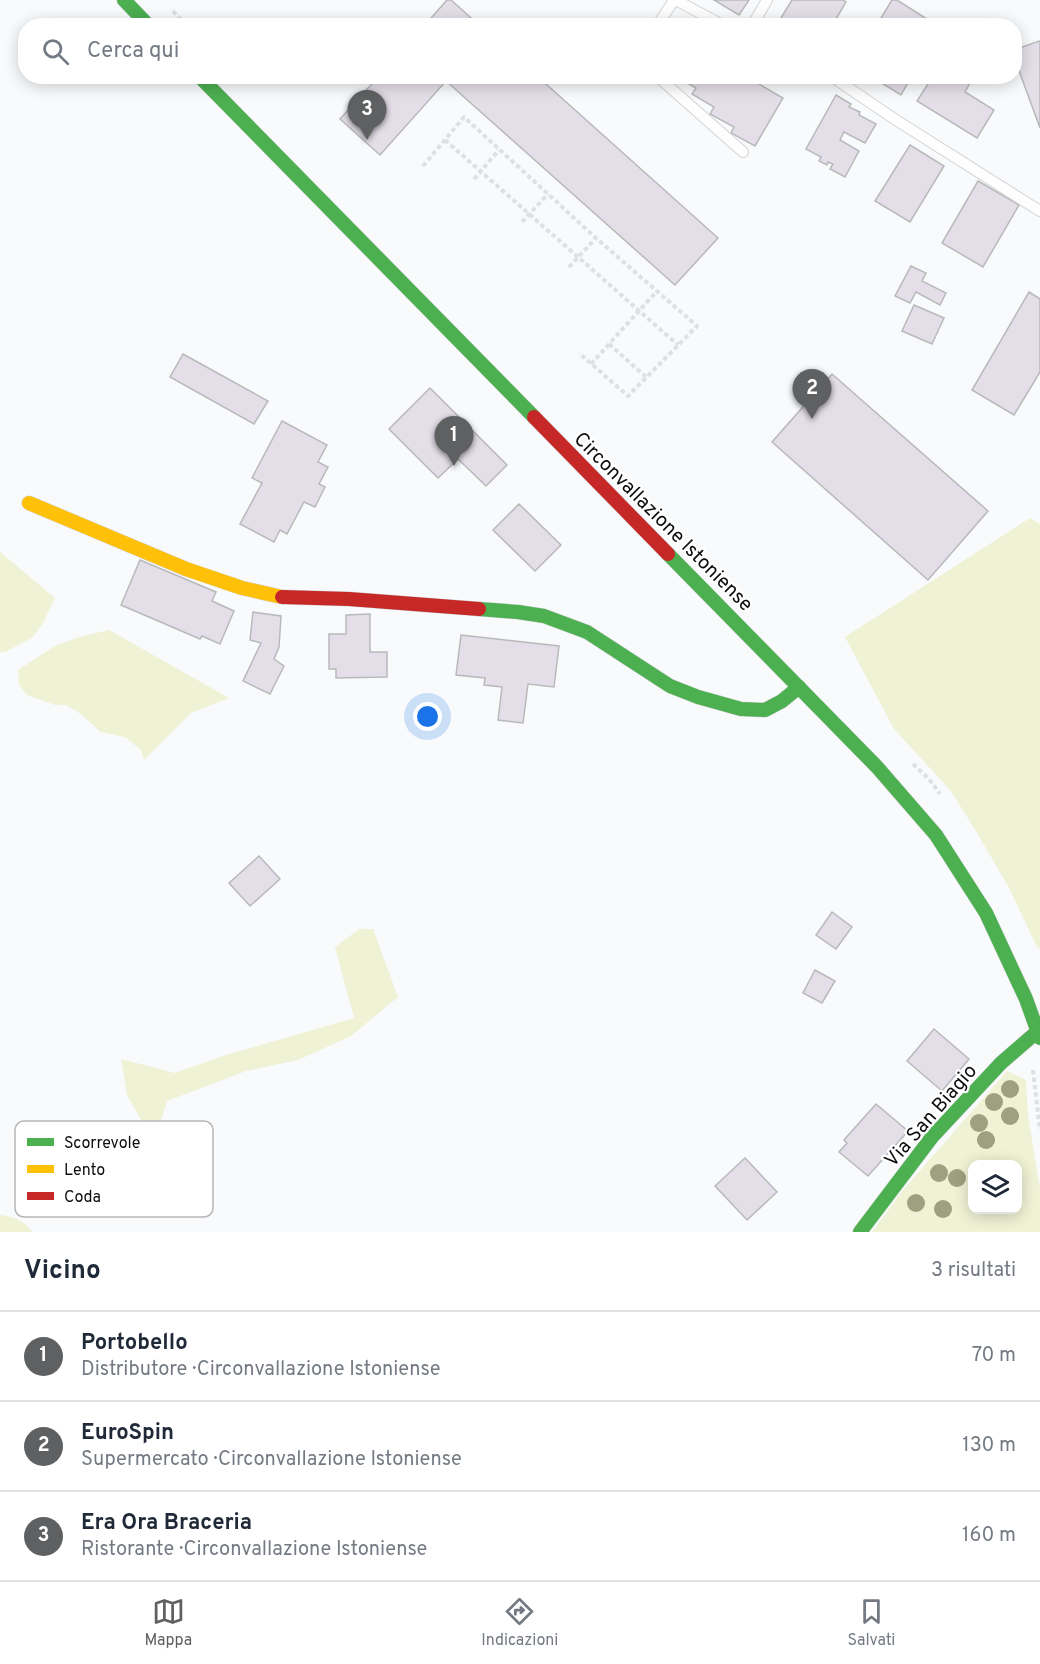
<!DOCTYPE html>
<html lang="it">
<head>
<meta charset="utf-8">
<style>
  body { margin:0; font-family:Overpass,sans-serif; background:#f2f2f3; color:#1f2937 }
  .controls { position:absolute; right:18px; bottom:18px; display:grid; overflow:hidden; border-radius:12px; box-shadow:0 3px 15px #0003 }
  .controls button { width:54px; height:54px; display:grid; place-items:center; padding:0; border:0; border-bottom:2px solid #e0e1e3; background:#fff; color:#1f2937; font:30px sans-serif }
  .you { position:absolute; left:428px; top:717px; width:21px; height:21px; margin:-15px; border:4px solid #fff; border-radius:50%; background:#1a73e8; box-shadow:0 0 0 9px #1a73e833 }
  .badge { display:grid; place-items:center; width:39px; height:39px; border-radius:50%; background:#5f6061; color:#fff; font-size:20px; font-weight:700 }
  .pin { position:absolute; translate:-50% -50px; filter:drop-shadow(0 2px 3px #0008) }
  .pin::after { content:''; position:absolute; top:32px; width:21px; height:18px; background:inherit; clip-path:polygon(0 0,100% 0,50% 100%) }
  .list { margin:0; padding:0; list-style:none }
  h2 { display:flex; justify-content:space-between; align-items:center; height:78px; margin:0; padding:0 24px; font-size:26px }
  h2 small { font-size:20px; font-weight:400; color:#747a83 }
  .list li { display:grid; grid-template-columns:39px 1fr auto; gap:18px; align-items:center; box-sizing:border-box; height:90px; padding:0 24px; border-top:2px solid #e0e1e3 }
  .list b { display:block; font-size:22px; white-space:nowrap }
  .list p { margin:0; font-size:20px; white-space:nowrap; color:#747a83 }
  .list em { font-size:20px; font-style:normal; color:#747a83 }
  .icon { flex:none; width:33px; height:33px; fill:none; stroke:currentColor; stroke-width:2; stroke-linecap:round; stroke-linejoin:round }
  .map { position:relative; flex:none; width:1040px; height:1232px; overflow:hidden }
  .search { position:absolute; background:#fff; box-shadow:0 3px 15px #0003; left:18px; right:18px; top:18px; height:66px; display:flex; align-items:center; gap:15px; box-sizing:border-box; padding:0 21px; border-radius:24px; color:#747a83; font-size:22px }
  .sheet { height:348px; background:#fff }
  nav { display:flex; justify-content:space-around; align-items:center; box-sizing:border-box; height:84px; border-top:2px solid #e0e1e3; background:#fff; font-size:16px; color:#747a83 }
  nav a { display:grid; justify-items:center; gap:3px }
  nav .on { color:#5f6061 }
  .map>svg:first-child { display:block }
  .green { fill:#eff2d4; fill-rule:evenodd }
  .building { fill:#e4dee8; stroke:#b8b9ba; stroke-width:1.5 }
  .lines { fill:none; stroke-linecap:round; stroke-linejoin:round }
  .lane-casing { stroke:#d3d4d5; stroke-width:12 }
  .fast-casing { stroke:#d3d4d5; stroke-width:15 }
  .slow-casing { stroke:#d3d4d5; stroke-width:15 }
  .jam-casing { stroke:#d3d4d5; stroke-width:15 }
  .path { stroke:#dfe0e1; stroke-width:4; stroke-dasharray:4.5 3; stroke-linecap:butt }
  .lane { stroke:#fefeff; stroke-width:10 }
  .fast { stroke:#4caf50; stroke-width:14 }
  .slow { stroke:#ffc107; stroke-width:14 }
  .jam { stroke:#c62828; stroke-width:14 }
  .tree { fill:#9ea07f }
  .labels { text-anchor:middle; stroke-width:4.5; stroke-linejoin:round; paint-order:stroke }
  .street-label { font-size:20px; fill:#0c0d0e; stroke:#fff }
  .key { fill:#fff; stroke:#b6b6b7; stroke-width:1.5 }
  .key-label { font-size:16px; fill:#0c0d0e }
</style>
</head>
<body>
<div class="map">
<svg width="1040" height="1232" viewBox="0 0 1040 1232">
  <rect width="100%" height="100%" fill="#f8fafc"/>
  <!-- green -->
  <g class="green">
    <path d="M1030,518l10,6v425l-3,-2 -29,-61 -31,-53 -26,-42 -57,-62 -49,-92z"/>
    <path d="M0,552l55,46 -12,25 -11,15 -27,14h-5z"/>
    <path d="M109,630l120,68 -38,15 -47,47 -3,-10 -16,-13 -24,-5 -23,-20 -12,-7h-11l-28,-10 -8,-10 -1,-15 37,-24 24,-9z"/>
    <path d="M359,929h14l25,68 -47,39 -53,24 -52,11 -79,30 -13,42 -27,-48 -6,-36 54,14 48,-17 131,-38 -19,-71z"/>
    <path d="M1007,1071l19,9 2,35 12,74v43h-168l31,-42zM972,1164h46v46h-46z"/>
    <path d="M0,1215c13,2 25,5 32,17h-32z"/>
  </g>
  <!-- building -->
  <g class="building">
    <path d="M447,0h4l29,26h-56z"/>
    <path d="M714,0h35l-10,15z"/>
    <path d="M792,0h51l3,2 -14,24h-56z"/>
    <path d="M892,0h5l41,26h-62z"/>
    <path d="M1039,41l1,1v86l-26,-71v-7z"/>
    <path d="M379,76h158l181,162 -43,47 -229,-204 -66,74 -40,-36z"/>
    <path d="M675,76h70l38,22 -28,48 -24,-13 3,-6 -24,-13 4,-7 -22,-13 4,-6z"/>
    <path d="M870,76h42l-11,19z"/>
    <path d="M933,76h41l-9,16 29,18 -17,28 -60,-37z"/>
    <path d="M836,95l15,9 -2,3 11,5 -1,3 17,9 -11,19 -21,-11 -4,8 19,11 -14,26 -15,-8 3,-5 -5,-2 -1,3 -8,-4 2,-4 -15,-8z"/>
    <path d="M910,145l34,21 -34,56 -35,-21z"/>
    <path d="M978,181l41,24 -36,62 -41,-24z"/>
    <path d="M911,266l15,7 -4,8 24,12 -6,12 -24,-13 -6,11 -15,-7z"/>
    <path d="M1029,292l11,7v73l-26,43 -42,-25z"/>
    <path d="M914,305l30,13 -12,26 -30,-13z"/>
    <path d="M183,354l85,47 -14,23 -84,-47z"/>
    <path d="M832,374l156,137 -60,69 -156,-138z"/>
    <path d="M430,388l77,77 -21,21 -28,-27 -20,19 -49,-49z"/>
    <path d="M282,421l45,24 -9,17 10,5 -9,17 6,3 -10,20 -11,-5 -17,32 -7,-4 -6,12 -34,-18 22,-41 -10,-5z"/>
    <path d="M519,504l42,41 -26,26 -42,-41z"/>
    <path d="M140,560l76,32 -4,9 22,10 -14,33 -18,-8 -2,3 -79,-34z"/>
    <path d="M253,612l28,4 -2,31 -5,12 10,7 -14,28 -27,-13 18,-38 -11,-3z"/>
    <path d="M370,614v38h17v25l-51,1v-9h-7v-35h17v-19z"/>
    <path d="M461,635l98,11 -5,41 -26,-3 -5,39 -25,-3 4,-33 -18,-2 1,-7 -29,-3z"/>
    <path d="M259,856l21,23 -30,27 -21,-23z"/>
    <path d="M832,912l20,15 -16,22 -20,-14z"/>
    <path d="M815,970l20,11 -13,22 -19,-10z"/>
    <path d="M934,1029l35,30 -27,32 -35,-30z"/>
    <path d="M876,1104l32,27 -40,45 -29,-24 8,-9 -3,-3z"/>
    <path d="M745,1158l32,34 -30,28 -32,-34z"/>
  </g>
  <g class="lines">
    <defs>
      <g id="lane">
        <path d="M676,0l48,26"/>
        <path d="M657,26l17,-26"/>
        <path d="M752,26l15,-26"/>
        <path d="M657,76l86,76"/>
        <path d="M831,76l65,44 144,91"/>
      </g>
      <g id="fast">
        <path d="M124,0l25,26"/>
        <path d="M199,76l335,341"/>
        <path d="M668,554l209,213 59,68 50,78 40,86 14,39"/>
        <path d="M479,609l39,3 26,4 43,16 83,54 28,11 43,12 24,1 17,-9 17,-14"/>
        <path d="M860,1232l72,-95 69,-74 37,-32"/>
      </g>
      <path id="slow" d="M29,503l157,66 56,19 40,9"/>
      <g id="jam">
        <path d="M534,417l134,137"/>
        <path d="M282,597l67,2 130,10"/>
      </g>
    </defs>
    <!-- lane casing -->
    <use href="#lane" class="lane-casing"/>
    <!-- fast casing -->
    <use href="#fast" class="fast-casing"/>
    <!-- slow casing -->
    <use href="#slow" class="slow-casing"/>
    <!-- jam casing -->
    <use href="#jam" class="jam-casing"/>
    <!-- path -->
    <g class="path">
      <path d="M173,11l14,15"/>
      <path d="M445,140l233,205"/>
      <path d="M423,166l41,-49 132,121 101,88 -69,70 -49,-43"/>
      <path d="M474,179l25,-29"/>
      <path d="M522,222l26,-28"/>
      <path d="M569,267l27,-29"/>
      <path d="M609,344l37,33"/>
      <path d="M591,364l66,-73"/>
      <path d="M913,764l16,15 11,15"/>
      <path d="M1033,1070l7,60"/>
    </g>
    <!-- lane -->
    <use href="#lane" class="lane"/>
    <!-- fast -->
    <use href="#fast" class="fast"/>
    <!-- slow -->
    <use href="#slow" class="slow"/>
    <!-- jam -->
    <use href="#jam" class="jam"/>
  </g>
  <!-- trees -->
  <g class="tree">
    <circle cx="1010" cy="1089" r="9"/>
    <circle cx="994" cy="1102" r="9"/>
    <circle cx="1010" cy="1116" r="9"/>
    <circle cx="979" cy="1123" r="9"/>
    <circle cx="986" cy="1140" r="9"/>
    <circle cx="939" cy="1173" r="9"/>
    <circle cx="957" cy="1178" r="9"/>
    <circle cx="916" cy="1203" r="9"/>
    <circle cx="943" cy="1209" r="9"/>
  </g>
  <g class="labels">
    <!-- street labels -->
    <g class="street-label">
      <text transform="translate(664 521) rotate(45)" y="7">Circonvallazione Istoniense</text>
      <text transform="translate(930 1115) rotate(-49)" y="7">Via San Biagio</text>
    </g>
  </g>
  <!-- legend -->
  <rect x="15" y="1121" width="198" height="96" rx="9" class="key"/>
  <rect x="27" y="1138" width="27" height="8" fill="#4caf50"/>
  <rect x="27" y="1165" width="27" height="8" fill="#ffc107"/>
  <rect x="27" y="1192" width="27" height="8" fill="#c62828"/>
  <g class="key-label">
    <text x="64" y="1148">Scorrevole</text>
    <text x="64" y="1175">Lento</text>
    <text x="64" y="1202">Coda</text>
  </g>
</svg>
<div class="controls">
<button><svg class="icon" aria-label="layers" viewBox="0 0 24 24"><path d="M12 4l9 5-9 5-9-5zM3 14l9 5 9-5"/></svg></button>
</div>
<div class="you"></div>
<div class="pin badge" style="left:454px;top:466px">1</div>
<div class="pin badge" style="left:812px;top:419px">2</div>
<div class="pin badge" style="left:367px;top:140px">3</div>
<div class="search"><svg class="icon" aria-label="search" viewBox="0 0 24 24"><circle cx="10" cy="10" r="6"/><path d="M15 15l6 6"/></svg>Cerca qui</div>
</div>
<section class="sheet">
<h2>Vicino<small>3 risultati</small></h2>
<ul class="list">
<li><span class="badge">1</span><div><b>Portobello</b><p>Distributore · Circonvallazione Istoniense</p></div><em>70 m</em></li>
<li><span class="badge">2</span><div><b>EuroSpin</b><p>Supermercato · Circonvallazione Istoniense</p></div><em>130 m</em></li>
<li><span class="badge">3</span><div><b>Era Ora Braceria</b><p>Ristorante · Circonvallazione Istoniense</p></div><em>160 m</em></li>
</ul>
</section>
<nav>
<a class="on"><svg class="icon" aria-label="map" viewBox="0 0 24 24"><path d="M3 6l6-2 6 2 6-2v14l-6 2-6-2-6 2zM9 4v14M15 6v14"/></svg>Mappa</a>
<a><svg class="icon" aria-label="directions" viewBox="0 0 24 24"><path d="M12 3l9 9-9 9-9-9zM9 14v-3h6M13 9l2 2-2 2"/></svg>Indicazioni</a>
<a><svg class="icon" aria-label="saved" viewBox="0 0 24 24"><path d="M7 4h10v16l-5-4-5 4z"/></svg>Salvati</a>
</nav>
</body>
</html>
